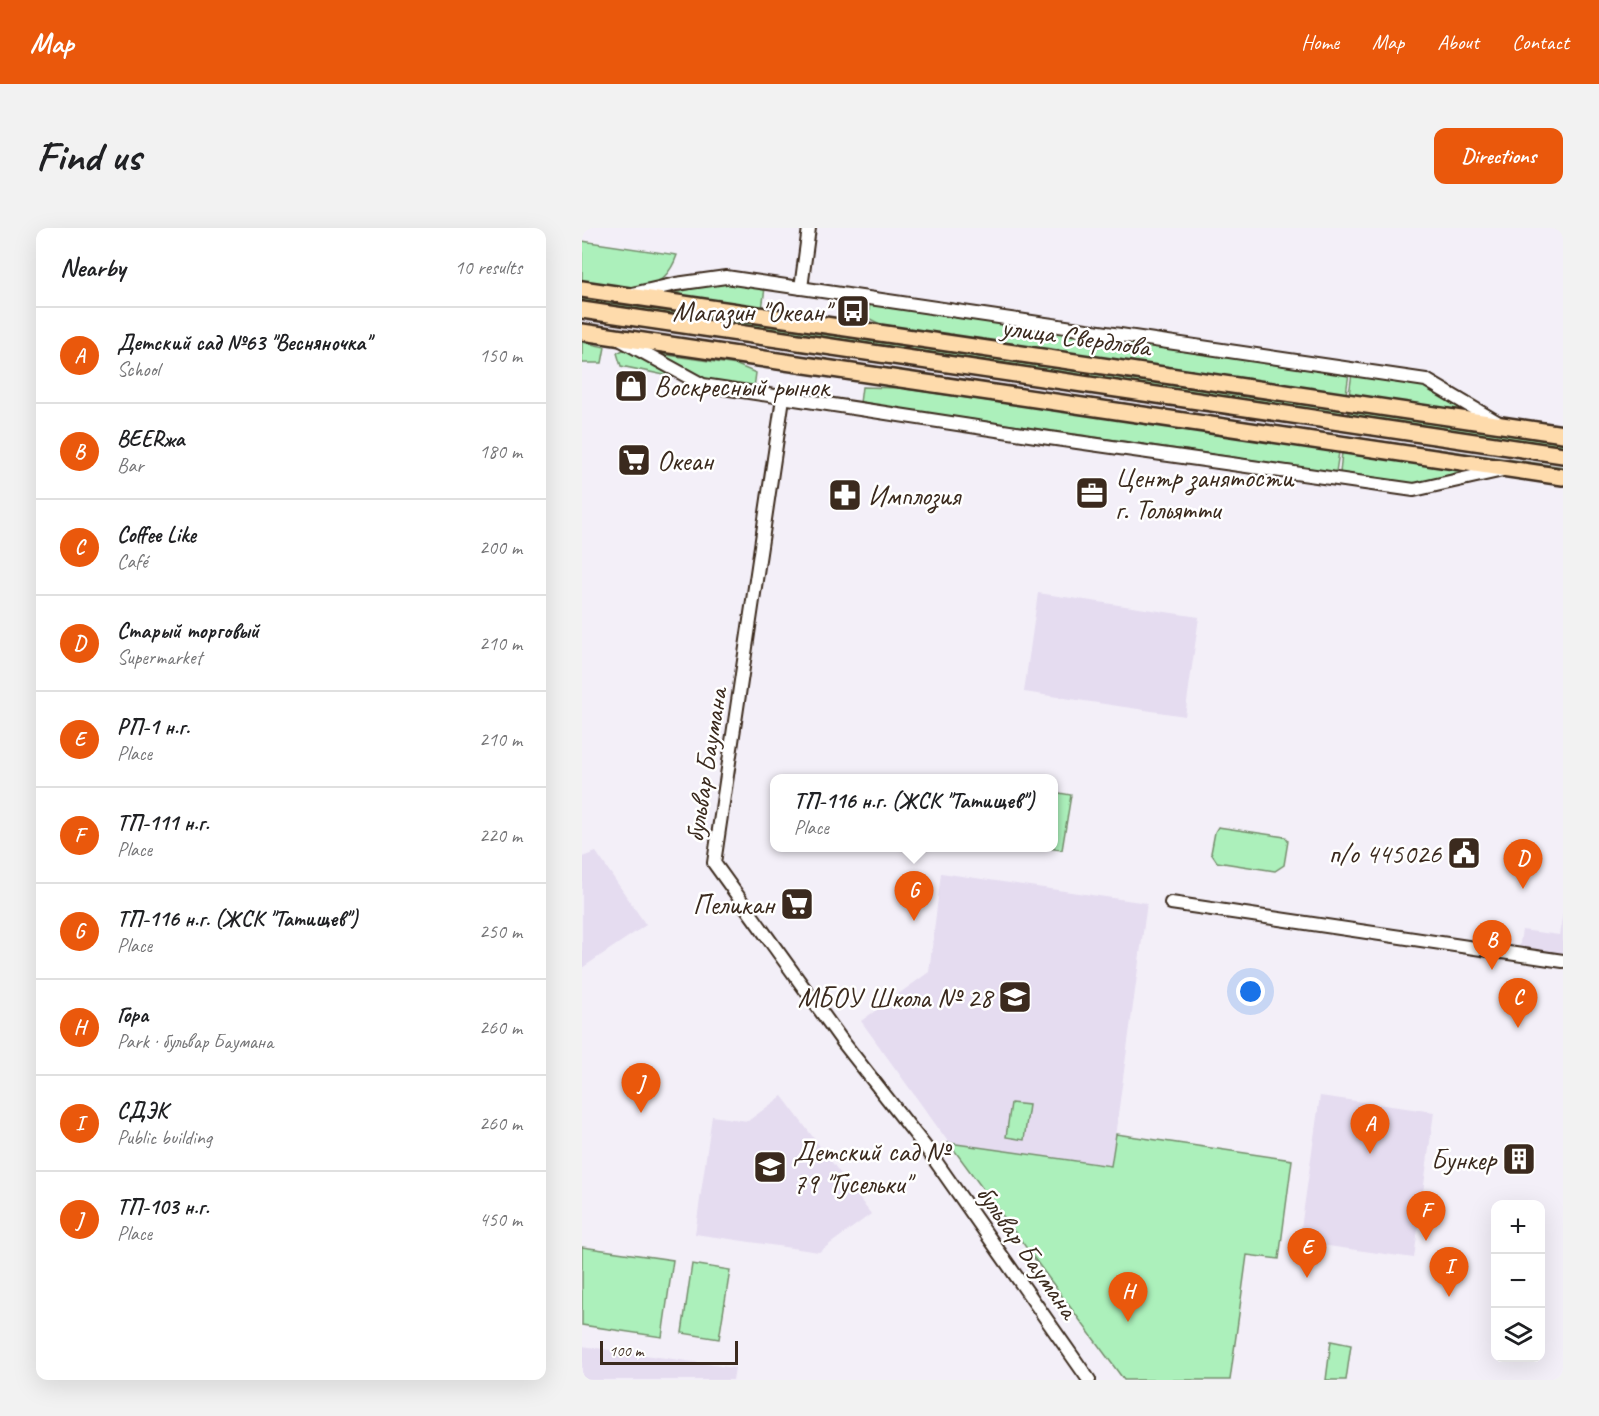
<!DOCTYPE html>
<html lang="en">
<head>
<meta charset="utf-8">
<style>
  body { margin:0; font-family:Caveat,sans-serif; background:#f2f2f2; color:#202124 }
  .controls { position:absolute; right:18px; bottom:18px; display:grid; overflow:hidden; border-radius:12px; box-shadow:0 6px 24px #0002 }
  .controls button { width:54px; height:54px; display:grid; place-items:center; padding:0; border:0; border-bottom:2px solid #e0e0e0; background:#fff; color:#202124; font:30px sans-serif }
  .scale { position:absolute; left:18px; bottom:15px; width:138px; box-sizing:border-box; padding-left:6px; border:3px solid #3b2a1e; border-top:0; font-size:16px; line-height:21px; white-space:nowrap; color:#3b2a1e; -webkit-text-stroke:4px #fff; paint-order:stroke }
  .you { position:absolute; left:669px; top:764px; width:21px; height:21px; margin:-15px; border:4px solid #fff; border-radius:50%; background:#1a73e8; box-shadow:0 0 0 9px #1a73e833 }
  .badge { display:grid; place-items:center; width:39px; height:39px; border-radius:50%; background:#ea580c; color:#fff; font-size:20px; font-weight:700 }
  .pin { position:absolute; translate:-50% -50px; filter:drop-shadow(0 2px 3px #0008) }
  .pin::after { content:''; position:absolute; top:32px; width:21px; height:18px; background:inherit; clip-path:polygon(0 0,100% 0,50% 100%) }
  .popup { position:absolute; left:188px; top:546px; width:288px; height:78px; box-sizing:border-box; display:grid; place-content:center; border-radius:12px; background:#fff; filter:drop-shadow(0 2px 4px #0005); font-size:20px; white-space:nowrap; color:#757577 }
  .popup b { font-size:22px; color:#202124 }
  .popup::after { content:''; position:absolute; left:50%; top:100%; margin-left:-12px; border:12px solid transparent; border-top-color:#fff }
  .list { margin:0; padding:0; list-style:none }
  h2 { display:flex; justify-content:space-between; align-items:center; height:78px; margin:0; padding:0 24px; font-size:26px }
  h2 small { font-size:20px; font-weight:400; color:#757577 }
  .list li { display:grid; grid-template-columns:39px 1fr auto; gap:18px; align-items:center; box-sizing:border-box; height:96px; padding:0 24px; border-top:2px solid #e0e0e0 }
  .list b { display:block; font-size:22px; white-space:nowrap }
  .list p { margin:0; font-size:20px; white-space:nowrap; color:#757577 }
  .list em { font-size:20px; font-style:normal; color:#757577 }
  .icon { flex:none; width:33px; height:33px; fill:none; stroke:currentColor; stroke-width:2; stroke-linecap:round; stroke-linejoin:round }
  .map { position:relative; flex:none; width:981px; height:1152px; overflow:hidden; border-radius:12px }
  header { display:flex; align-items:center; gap:36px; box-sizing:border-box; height:84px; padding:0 30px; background:#ea580c; color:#fff }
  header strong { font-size:28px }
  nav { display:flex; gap:33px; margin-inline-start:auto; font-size:21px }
  .intro { display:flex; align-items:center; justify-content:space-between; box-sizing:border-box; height:144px; padding:0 36px }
  h1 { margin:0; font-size:42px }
  .button { padding:15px 27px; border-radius:12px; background:#ea580c; color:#fff; font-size:21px; font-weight:700 }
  main { display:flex; gap:36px; padding:0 36px }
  aside { flex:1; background:#fff; border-radius:12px; box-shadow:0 6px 24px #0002 }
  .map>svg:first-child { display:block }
  .built { fill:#e5dcf0 }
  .green { fill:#acf0bb; stroke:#748d6c; stroke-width:1.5 }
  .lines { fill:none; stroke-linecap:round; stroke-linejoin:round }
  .minor-casing { stroke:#3b2a1e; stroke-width:16 }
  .major-casing { stroke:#3b2a1e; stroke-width:20 }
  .minor { stroke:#fff; stroke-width:12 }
  .major { stroke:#fedbac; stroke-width:15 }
  .labels { text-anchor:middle; stroke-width:5; stroke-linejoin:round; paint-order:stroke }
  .poi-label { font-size:28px; fill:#3b2a1e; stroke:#fff; text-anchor:end }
  .street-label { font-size:28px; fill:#3b2a1e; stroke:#fff }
</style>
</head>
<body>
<header>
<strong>Map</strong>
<nav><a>Home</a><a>Map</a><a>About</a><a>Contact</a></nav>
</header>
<div class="intro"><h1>Find us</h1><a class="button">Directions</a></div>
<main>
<aside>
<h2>Nearby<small>10 results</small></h2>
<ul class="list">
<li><span class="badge">A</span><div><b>Детский сад №63 &quot;Весняночка&quot;</b><p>School</p></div><em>150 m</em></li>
<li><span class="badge">B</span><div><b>BEERжа</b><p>Bar</p></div><em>180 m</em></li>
<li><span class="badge">C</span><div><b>Coffee Like</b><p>Café</p></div><em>200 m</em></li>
<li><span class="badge">D</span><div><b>Старый торговый</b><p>Supermarket</p></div><em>210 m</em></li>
<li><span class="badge">E</span><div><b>РП-1 н.г.</b><p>Place</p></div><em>210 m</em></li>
<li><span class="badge">F</span><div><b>ТП-111 н.г.</b><p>Place</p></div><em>220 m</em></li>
<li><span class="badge">G</span><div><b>ТП-116 н.г. (ЖСК &quot;Татищев&quot;)</b><p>Place</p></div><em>250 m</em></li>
<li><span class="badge">H</span><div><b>Гора</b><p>Park · бульвар Баумана</p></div><em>260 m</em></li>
<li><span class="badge">I</span><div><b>СДЭК</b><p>Public building</p></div><em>260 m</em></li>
<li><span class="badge">J</span><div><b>ТП-103 н.г.</b><p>Place</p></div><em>450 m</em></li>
</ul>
</aside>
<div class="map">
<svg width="981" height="1152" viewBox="0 0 981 1152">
  <rect width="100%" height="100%" fill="#f3eff8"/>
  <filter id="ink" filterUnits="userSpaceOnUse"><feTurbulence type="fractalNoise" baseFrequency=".0167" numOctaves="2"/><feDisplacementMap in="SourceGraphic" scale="12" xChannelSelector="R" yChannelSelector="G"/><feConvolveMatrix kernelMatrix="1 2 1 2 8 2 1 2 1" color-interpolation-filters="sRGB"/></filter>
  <g filter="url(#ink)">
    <!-- built -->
    <g class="built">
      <path d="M456,365l161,24 -14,99 -161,-24z"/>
      <path d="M14,624l50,73 -64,43v-111z"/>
      <path d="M359,645l206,30 -36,263 -162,-23 -88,-122 68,-49z"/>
      <path d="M981,686v42l-44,-7 3,-19 37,5z"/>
      <path d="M200,868l89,118 -52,38 -124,-18 17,-118 36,5z"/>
      <path d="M738,868l114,16 -20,146 -115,-16z"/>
      <path d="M0,1118l153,22 -2,12h-151z"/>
    </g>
    <!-- green -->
    <g class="green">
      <path d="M0,13l95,14c-16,47 -56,32 -95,27z"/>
      <path d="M137,54l46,6 -3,21 -95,-14z"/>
      <path d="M0,71l762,111 -1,5 -761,-111z"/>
      <path d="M288,74l479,71 -3,21 -462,-68 -16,-8z"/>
      <path d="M0,96l758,111 -1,5 -757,-111z"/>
      <path d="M0,114l23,5 -3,16h-20z"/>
      <path d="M43,121l2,1 47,27 -53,-11 -4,-13z"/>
      <path d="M71,125l84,12 19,8 -2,15 -51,-8z"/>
      <path d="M770,145l71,11 47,28 -121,-17z"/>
      <path d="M280,159l37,1 440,64 -3,20 -476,-69z"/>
      <path d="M767,183l214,31v5l-215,-31z"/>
      <path d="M763,208l218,31v5l-218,-31z"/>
      <path d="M760,224l122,19 -46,12 -11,1 -67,-11z"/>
      <path d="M472,564l17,3 -9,55 -15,-2h7z"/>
      <path d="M636,599l67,10 3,4 -4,24 -9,6 -58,-9 -6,-9 4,-21z"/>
      <path d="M429,875l18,2 -5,35 -18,-3z"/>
      <path d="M534,906l176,26 -13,99 -32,-4 -17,125h-106l-175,-237 162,23z"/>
      <path d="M0,1019l91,13 -11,77 -80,-12z"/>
      <path d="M110,1036l38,6 -11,69 -37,-6z"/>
      <path d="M749,1113l20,4 -5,35h-20z"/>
    </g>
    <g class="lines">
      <defs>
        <g id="minor">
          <path d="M219,60l8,-60"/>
          <path d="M50,66l44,-10 50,-7 700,103 71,42"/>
          <path d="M39,112l82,45 346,53 365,52 89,-20"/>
          <path d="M201,170l-69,465 129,179 84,107 162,231"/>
          <path d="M589,675l392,58"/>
        </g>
        <g id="major">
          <path d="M0,61l981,145"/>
          <path d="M0,82l981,145"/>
          <path d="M0,104l981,145"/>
        </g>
      </defs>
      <!-- minor casing -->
      <use href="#minor" class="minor-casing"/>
      <!-- major casing -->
      <use href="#major" class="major-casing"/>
      <!-- minor -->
      <use href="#minor" class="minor"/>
      <!-- major -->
      <use href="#major" class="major"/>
    </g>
  </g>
  <!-- icons -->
  <defs>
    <symbol id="bus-square" viewBox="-11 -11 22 22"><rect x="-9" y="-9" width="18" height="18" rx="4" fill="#3b2a1e" stroke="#fff"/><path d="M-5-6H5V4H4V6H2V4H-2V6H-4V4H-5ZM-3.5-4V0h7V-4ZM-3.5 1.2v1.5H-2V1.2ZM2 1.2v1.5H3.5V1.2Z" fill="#fff"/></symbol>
    <symbol id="shop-square" viewBox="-11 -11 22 22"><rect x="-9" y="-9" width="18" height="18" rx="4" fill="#3b2a1e" stroke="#fff"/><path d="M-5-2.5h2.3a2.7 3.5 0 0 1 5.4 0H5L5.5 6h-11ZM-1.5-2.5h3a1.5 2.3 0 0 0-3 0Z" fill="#fff"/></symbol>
    <symbol id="supermarket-square" viewBox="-11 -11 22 22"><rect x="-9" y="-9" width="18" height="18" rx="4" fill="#3b2a1e" stroke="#fff"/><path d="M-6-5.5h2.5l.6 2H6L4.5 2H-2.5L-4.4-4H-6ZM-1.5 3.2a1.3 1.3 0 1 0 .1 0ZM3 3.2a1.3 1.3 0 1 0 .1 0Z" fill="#fff"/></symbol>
    <symbol id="office-square" viewBox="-11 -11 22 22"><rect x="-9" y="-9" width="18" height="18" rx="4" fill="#3b2a1e" stroke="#fff"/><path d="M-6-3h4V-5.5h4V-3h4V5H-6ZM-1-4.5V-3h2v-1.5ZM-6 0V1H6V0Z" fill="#fff"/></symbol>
    <symbol id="pharmacy-square" viewBox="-11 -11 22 22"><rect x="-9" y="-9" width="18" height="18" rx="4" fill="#3b2a1e" stroke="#fff"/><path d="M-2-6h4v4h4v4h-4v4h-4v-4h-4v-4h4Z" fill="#fff"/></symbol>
    <symbol id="civic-square" viewBox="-11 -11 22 22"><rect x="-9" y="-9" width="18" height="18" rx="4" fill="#3b2a1e" stroke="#fff"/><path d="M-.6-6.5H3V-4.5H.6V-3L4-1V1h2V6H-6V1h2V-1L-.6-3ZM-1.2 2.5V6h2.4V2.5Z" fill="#fff"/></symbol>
    <symbol id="school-square" viewBox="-11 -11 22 22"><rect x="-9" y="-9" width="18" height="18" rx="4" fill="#3b2a1e" stroke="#fff"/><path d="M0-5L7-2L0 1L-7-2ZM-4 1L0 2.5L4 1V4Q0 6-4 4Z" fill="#fff"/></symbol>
    <symbol id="building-square" viewBox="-11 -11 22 22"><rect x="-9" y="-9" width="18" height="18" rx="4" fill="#3b2a1e" stroke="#fff"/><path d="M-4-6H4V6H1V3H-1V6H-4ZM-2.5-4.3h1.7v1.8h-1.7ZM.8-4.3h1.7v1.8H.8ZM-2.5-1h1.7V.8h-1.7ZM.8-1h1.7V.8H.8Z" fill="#fff"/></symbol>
  </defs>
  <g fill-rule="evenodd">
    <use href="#bus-square" x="252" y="64" width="38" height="38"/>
    <use href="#shop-square" x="30" y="139" width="38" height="38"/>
    <use href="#supermarket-square" x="33" y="213" width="38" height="38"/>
    <use href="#office-square" x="491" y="246" width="38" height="38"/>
    <use href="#pharmacy-square" x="244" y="248" width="38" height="38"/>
    <use href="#civic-square" x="863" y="606" width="38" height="38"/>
    <use href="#supermarket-square" x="196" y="657" width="38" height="38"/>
    <use href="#school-square" x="414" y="750" width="38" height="38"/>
    <use href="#building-square" x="918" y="912" width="38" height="38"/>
    <use href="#school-square" x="169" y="920" width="38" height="38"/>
  </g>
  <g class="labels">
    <!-- poi labels -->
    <g class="poi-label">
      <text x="248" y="93">Магазин "Океан"</text>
      <text x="72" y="168" text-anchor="start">Воскресный рынок</text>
      <text x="75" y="242" text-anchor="start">Океан</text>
      <text x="533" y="259" text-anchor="start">Центр занятости<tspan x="533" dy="32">г. Тольятти</tspan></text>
      <text x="286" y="277" text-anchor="start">Имплозия</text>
      <text x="859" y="635">п/о 445026</text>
      <text x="192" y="686">Пеликан</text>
      <text x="410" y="779">МБОУ Школа № 28</text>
      <text x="211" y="933" text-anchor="start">Детский сад №<tspan x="211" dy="32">79 "Гусельки"</tspan></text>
      <text x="914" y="941">Бункер</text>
    </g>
    <!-- street labels -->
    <g class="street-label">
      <text transform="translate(494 108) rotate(8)" y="10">улица Свердлова</text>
      <text transform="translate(123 537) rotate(-81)" y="10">бульвар Баумана</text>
      <text transform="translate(446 1023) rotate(55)" y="10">бульвар Баумана</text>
    </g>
  </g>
</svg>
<div class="controls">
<button>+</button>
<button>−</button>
<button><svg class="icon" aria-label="layers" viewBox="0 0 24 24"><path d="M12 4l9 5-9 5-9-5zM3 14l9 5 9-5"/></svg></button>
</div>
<div class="scale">100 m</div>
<div class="you"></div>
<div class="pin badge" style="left:788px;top:926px">A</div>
<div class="pin badge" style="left:910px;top:742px">B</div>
<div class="pin badge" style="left:936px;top:800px">C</div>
<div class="pin badge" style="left:941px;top:661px">D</div>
<div class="pin badge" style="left:725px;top:1050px">E</div>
<div class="pin badge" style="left:844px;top:1013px">F</div>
<div class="pin badge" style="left:332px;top:693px">G</div>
<div class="popup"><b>ТП-116 н.г. (ЖСК &quot;Татищев&quot;)</b>Place</div>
<div class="pin badge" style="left:546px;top:1094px">H</div>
<div class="pin badge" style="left:867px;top:1069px">I</div>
<div class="pin badge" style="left:59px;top:885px">J</div>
</div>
</main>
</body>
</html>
